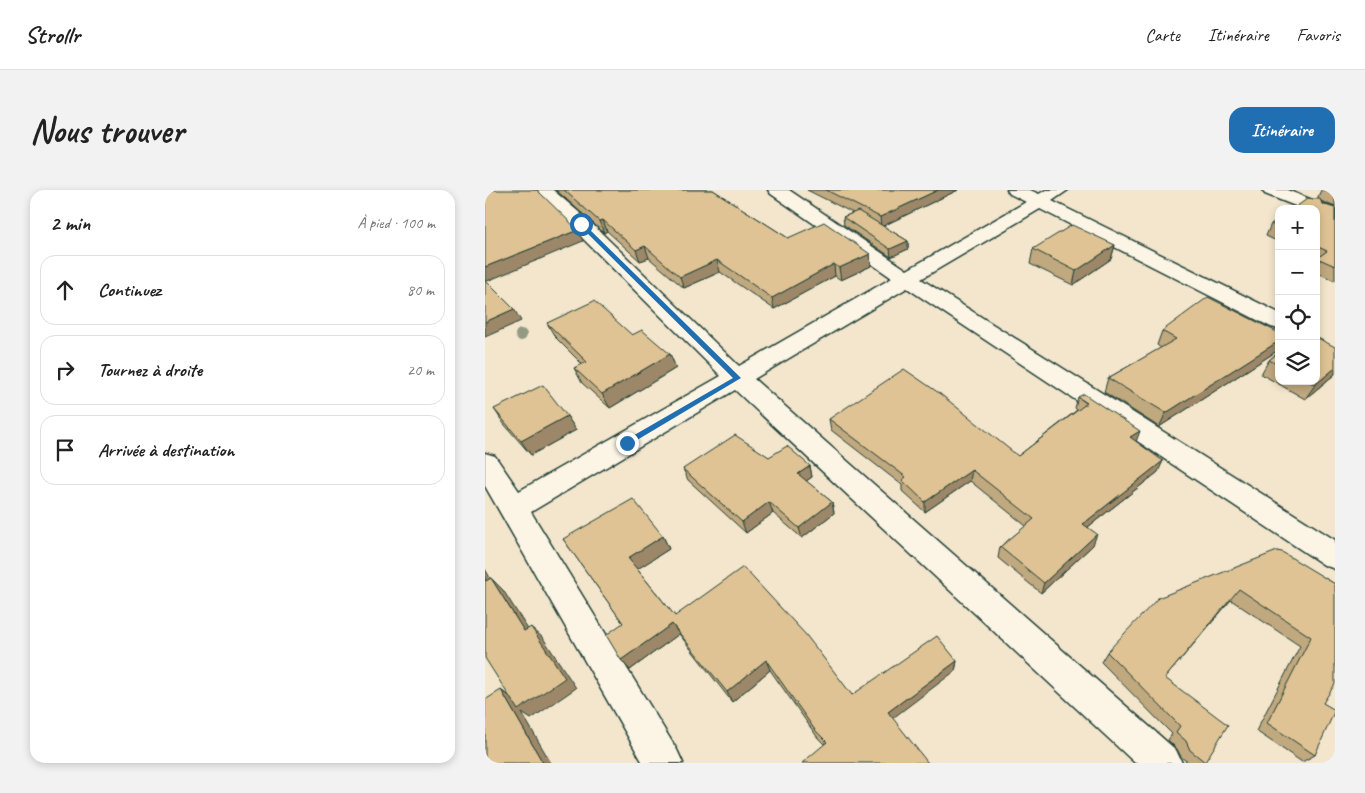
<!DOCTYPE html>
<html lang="fr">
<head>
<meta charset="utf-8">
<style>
  body { margin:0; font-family:Caveat,sans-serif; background:#f2f2f2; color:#222 }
  .controls { position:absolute; right:15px; top:15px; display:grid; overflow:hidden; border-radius:10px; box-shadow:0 2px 8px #0003 }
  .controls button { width:45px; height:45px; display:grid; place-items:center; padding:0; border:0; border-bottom:1px solid #e0e0e0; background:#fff; color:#222; font:25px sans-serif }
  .stop { position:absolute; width:15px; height:15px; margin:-11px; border:4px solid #1f6fb2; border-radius:50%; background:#fff }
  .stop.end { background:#1f6fb2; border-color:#fff; box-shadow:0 1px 5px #0008 }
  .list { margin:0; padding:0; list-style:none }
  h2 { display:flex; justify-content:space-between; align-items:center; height:65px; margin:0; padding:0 20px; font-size:21px }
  h2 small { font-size:16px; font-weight:400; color:#767676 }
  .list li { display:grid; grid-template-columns:32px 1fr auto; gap:15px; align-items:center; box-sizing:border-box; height:70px; margin:0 10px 10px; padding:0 10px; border:1px solid #e0e0e0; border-radius:15px }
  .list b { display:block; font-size:19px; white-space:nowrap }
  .list em { font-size:16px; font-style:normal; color:#767676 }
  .icon { flex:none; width:28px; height:28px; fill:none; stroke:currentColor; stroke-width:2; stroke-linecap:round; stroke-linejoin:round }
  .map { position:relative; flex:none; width:850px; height:573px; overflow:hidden; border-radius:15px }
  header { display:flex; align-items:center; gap:30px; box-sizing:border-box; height:70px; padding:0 25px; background:#fff; border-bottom:1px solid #e0e0e0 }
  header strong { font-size:24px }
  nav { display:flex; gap:28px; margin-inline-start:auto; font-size:18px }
  .intro { display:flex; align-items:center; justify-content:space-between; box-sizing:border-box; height:120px; padding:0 30px }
  h1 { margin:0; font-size:35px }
  .button { padding:12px 22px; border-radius:15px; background:#1f6fb2; color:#fff; font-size:18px; font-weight:700 }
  main { display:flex; gap:30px; padding:0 30px }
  aside { flex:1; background:#fff; border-radius:15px; box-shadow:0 2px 8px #0003 }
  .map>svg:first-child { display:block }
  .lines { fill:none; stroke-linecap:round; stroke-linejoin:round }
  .minor-casing { stroke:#1f3d34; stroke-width:3 }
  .minor { fill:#fcf5e5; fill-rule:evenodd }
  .tree { fill:#929a83 }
  .wall { fill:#c0a87f; stroke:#1f3d34 }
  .shaded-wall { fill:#9c8868; stroke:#1f3d34 }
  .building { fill:#dfc394; stroke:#1f3d34 }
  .route { fill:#1f6fb2 }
</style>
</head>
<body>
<header>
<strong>Strollr</strong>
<nav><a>Carte</a><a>Itinéraire</a><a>Favoris</a></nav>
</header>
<div class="intro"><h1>Nous trouver</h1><a class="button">Itinéraire</a></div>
<main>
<aside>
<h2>2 min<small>À pied · 100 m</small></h2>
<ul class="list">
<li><svg class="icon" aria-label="ahead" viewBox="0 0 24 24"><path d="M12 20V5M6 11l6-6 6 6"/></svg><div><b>Continuez</b></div><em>80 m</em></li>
<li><svg class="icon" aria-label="right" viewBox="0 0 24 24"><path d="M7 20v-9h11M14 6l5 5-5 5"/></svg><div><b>Tournez à droite</b></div><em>20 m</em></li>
<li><svg class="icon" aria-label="arrive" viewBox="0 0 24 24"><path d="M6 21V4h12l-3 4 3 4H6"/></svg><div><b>Arrivée à destination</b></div></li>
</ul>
</aside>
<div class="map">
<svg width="850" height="573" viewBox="0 0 850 573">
  <rect width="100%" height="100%" fill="#f3e6cd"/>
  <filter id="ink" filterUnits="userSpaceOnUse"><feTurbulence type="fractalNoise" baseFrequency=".02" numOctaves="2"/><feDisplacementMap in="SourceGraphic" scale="10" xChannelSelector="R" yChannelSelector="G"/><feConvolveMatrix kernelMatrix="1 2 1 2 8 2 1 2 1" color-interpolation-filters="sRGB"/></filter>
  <g filter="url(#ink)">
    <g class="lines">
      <defs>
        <g id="minor">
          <path d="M49,0h19l35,30 151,146 153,-88 -121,-84 -3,-4h21l118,80 119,-68 -16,-8 -3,-4h23l9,4 7,-4h22l-16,11 227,112v16l-8,-2 -231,-118 -119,70 414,261v29l-11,-4 -417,-277 -153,91 422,371 6,13h-47l-400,-373 -204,122 146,238 6,13h-40l-158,-277v-33l10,3 24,35 202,-115z"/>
          <path d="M777,0h25l48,19v11l-19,-6v-5h-13l-38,-15z"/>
        </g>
      </defs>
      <!-- minor casing -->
      <use href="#minor" class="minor-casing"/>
      <!-- minor -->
      <use href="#minor" class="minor"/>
    </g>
    <!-- trees -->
    <circle class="tree" cx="36" cy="145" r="6"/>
    <!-- wall -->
    <g class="wall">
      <path d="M71,0h157l75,48 82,16 1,12 -30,14 -6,-4 -61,33 -54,-37 -36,16 -35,-30 -9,3 -33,-30 -3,2z"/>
      <path d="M322,0h151l-75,36 25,15v8l-17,8 -47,-32 -1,-8 10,-4z"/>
      <path d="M836,0h14v17l-14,-6 1,3 13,4v73l-19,-9 1,-73z"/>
      <path d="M794,29v23l-13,-6 5,-12z"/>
      <path d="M630,55l-4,14 -38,26 -43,-21 3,-15z"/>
      <path d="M62,133l85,12 38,19 6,14 -66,40 -28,-25 -8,-15 8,-4 -27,-27z"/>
      <path d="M677,141l115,20 -118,76 -55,-35 4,-14 53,-30 -4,-3z"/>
      <path d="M794,162v29h37l19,-7 -30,25 -44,-25 8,-14z"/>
      <path d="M593,207l58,44 22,31 -70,55 5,18 -52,48 -43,-35 2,-11 26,-21 -56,-45 -45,31 -23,-21v-6l-71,-55 -2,-11 189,37 59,-46 -2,-2z"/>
      <path d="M9,219l73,7 9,14 -45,25 -27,-31z"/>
      <path d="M284,267l41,9 2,11 -6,4 26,21 2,11 -32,25 -29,-25 -27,20 -58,-53 -5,-11z"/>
      <path d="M178,346l6,13 -32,20 38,47 177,79 105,-34 -2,10 -131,73 -6,-6 -48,-68 -38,32 -53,-68 -49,36 -7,-47 -60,-84z"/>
      <path d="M792,361l58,33 -12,119 -8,52 -13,7 -46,-31 44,-85 -69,-46 -66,78 40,84 -1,1h-15l-8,-6 -4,-8 -9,-9 4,-6 -71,-72 6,-10z"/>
    </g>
    <!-- shaded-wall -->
    <g class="shaded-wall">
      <path d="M453,0h20l-77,37 -1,-10z"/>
      <path d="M118,30l4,11 -3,2 -5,-12z"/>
      <path d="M93,40l5,11 -98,41v-15z"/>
      <path d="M423,51v8l-17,8 -1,-8z"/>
      <path d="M630,55l-4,14 -38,26 3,-14z"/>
      <path d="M160,56l4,12 -9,3 -4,-11z"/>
      <path d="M385,64l1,12 -30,14 -2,-12z"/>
      <path d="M232,70l3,12 -36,16 -4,-11z"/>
      <path d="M349,74l1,12 -61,33 -2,-11z"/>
      <path d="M29,119l7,12 -36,16v-15z"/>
      <path d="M794,151v8l-2,2 -118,76 7,-14z"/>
      <path d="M185,164l6,14 -66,40 -8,-14z"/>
      <path d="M850,178v6l-30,25 10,-14z"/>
      <path d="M82,226l9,14 -45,25 -10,-14z"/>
      <path d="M655,241l-4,11 -6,-5z"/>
      <path d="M678,271l-5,11 -79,62 4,-10z"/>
      <path d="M325,276l2,11 -12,8 -2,-11z"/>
      <path d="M487,280l-2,11 -45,31v-10z"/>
      <path d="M284,312l4,11 -27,20 -4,-11z"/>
      <path d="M347,312l2,11 -32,25 -3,-10z"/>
      <path d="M612,344l-4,11 -52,48 3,-10z"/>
      <path d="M178,346l6,13 -33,21 -8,-12z"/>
      <path d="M0,379l14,24 -13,-12 -1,-2z"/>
      <path d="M6,388l12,12 33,52 -12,-11z"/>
      <path d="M187,434l7,10 -49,36 -9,-10z"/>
      <path d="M46,437l12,11 33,50 -45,31 -9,-6 29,50h-8l-42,-73 14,10z"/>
      <path d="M281,470l4,10 -38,32 -5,-10z"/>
      <path d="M472,471l-2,10 -66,50 -1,-9z"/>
    </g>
    <!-- building -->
    <g class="building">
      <path d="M0,0h52l41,40 -93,37z"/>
      <path d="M79,0h149l75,48 36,-16 46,32 -31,14 -5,-4 -62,34 -55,-38 -37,17 -35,-31 -9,4 -33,-30 -4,1z"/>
      <path d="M341,0h112l-58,27z"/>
      <path d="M842,0h8v3z"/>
      <path d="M822,9h13l2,5 13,4v58l-18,-8 10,-7 -11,-5v-37h-23z"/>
      <path d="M373,21l50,30 -18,8 -47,-32z"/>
      <path d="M794,29v9l-8,-4z"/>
      <path d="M587,35l43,20 -39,26 -43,-22z"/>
      <path d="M0,90l29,29 -29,13z"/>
      <path d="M723,107l71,36v8l-113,72 -58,-35 68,-39 -14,-8z"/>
      <path d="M109,111l38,34 10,-5 28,24 -68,40 -28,-26 13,-6 -40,-39z"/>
      <path d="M831,147l19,10v21l-20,17 -7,-4h8z"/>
      <path d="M794,162v13l-10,-5z"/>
      <path d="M419,179l35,24 79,63 69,-53 -9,-6 6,-3 56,37 -10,6 33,24 -80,63 14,10 -53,49 -44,-36 34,-28 -62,-49 -47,32 -23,-22 4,-3 -77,-58z"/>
      <path d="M58,195l24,31 -46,25 -27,-32z"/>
      <path d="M250,245l34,22 18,-11 23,20 -12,8 34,28 -33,26 -30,-26 -27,20 -59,-53z"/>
      <path d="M148,309l30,37 -35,22 47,58 68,-49 63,68 46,60 85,-59 20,25 -69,51 40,51h-126l25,-21 -12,-12 -49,-70 -39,32 -55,-68 -51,36 -15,-25 17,-12 -60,-84z"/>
      <path d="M792,361l5,1 53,32v100l-12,19 12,7 -20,45 -48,-32 44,-86 -72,-48 -74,89 63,47 -23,37 -15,-12 -4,-9 -10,-9 4,-6 -73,-74 51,-54z"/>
      <path d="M6,388l33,53 7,-4 34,51 -47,32 -33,-52v-79l1,2z"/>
      <path d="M16,500l42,73h-58v-63z"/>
    </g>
  </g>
  <!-- route -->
  <path class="route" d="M94,33h4l158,155 -114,68 -4,-3 1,-2 109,-63 -154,-153z"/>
</svg>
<div class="controls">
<button>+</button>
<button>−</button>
<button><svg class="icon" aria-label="locate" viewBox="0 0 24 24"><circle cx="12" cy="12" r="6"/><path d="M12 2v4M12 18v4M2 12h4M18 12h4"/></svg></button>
<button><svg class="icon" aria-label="layers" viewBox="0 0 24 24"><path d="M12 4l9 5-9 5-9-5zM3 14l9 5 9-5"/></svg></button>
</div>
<div class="stop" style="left:96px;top:34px"></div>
<div class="stop end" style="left:142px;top:253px"></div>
</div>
</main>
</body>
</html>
